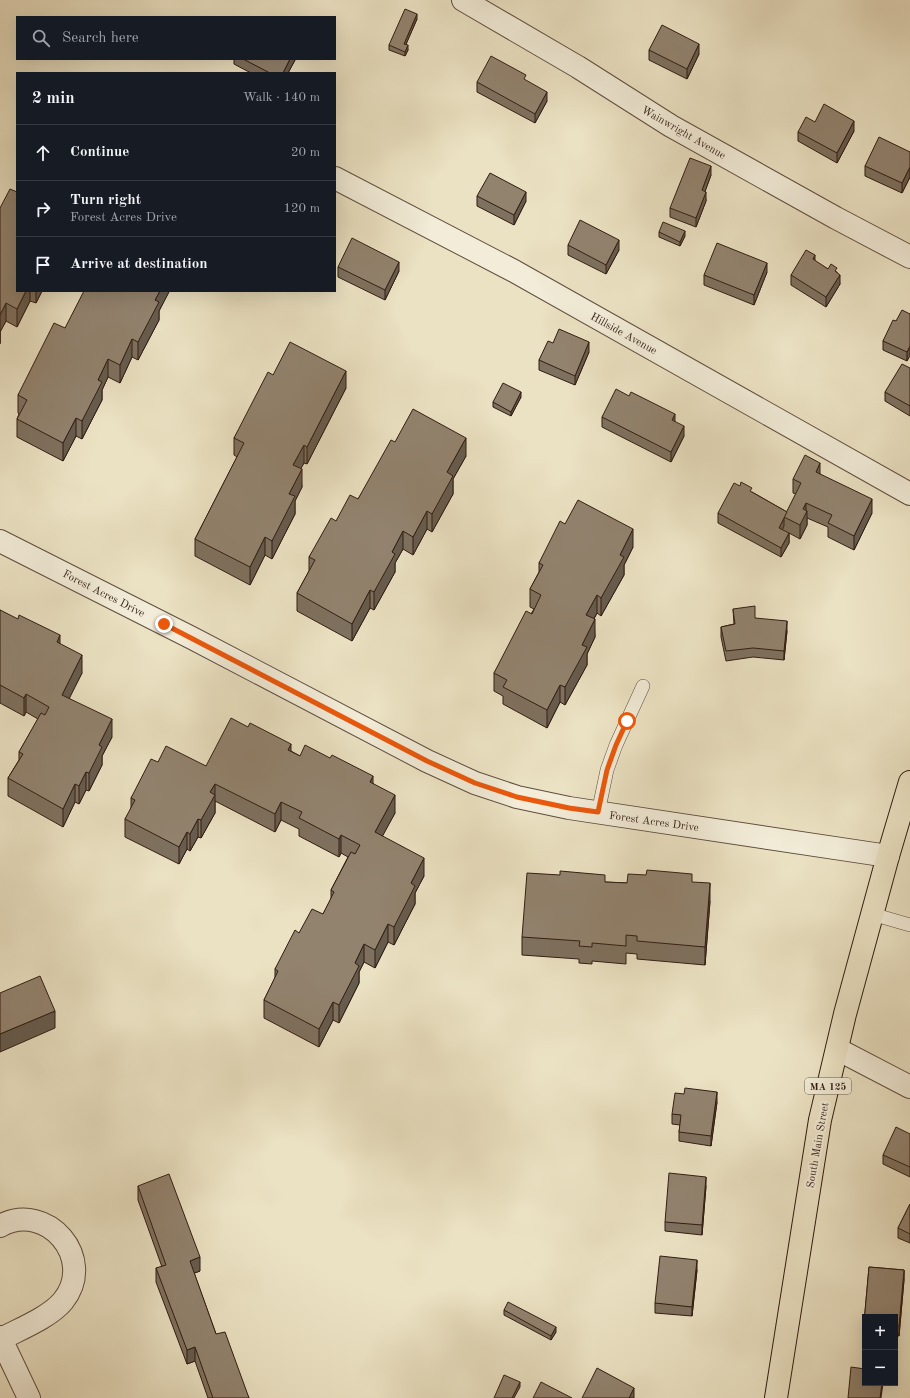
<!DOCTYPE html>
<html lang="en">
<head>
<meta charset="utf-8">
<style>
  body { margin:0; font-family:"Old Standard TT",serif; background:#242831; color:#f1f3f6 }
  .controls { position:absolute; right:12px; bottom:12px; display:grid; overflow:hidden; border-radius:0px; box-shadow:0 4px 16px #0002 }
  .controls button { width:36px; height:36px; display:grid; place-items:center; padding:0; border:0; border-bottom:1px solid #363941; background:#171b24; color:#f1f3f6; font:20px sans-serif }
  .stop { position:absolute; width:12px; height:12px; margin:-9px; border:3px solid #ea580c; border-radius:50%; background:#fff }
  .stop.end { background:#ea580c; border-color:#fff; box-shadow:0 1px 4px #0008 }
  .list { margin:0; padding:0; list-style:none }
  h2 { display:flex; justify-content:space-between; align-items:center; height:52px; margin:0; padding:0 16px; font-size:17px }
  h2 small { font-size:13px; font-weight:400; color:#9ea1a6 }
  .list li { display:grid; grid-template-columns:26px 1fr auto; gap:12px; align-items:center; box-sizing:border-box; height:56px; padding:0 16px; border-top:1px solid #363941 }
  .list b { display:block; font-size:15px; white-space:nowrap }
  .list p { margin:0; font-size:13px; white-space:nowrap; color:#9ea1a6 }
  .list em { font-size:13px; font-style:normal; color:#9ea1a6 }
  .icon { flex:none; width:22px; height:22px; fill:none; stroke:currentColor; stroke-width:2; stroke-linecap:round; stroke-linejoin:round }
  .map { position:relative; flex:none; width:910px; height:1398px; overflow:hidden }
  .search { position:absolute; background:#171b24; box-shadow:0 4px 16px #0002; left:16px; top:16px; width:320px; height:44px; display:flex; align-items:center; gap:10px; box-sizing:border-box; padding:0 14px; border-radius:0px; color:#9ea1a6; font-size:15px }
  .panel { position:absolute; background:#171b24; box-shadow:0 4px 16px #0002; left:16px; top:72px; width:320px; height:220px; border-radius:0px }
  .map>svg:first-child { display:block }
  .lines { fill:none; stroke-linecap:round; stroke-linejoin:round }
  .lane-casing { stroke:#604e3f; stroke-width:14 }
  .street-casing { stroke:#604e3f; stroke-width:24 }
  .primary-casing { stroke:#311c13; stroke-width:24 }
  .lane { stroke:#f2ecd8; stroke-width:13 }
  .street { stroke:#f2ecd8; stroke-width:22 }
  .primary { stroke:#ebe2c3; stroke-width:22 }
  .wall { fill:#7e715f; stroke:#311c13 }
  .shaded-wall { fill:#665c4e; stroke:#311c13 }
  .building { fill:#92836f; stroke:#311c13 }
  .route { stroke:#ea580c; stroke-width:5 }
  .labels { text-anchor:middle; stroke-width:4; stroke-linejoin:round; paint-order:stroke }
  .shield { fill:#f2ecd8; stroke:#6b5a4e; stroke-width:1 }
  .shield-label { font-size:10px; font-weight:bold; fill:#311c13 }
  .street-label { font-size:11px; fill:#311c13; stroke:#f2ecd8 }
</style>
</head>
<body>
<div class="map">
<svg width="910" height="1398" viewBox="0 0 910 1398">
  <rect width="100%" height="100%" fill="#ebe2c3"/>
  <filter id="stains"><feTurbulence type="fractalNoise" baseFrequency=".005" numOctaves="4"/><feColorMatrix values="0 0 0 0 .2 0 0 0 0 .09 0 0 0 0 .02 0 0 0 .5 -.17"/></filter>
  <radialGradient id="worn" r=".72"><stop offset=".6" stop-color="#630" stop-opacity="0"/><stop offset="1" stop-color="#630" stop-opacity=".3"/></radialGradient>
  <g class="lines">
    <defs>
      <g id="lane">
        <path d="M598,813l9,-43 9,-25 27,-59"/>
        <path d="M872,914l38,11"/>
      </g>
      <g id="street">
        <path d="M463,0l115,67 93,59 165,92 74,39"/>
        <path d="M335,178l179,93 396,223"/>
        <path d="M0,541l192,97 235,123 48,22 42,14 52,11 319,48"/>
        <path d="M837,1049l73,38"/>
        <path d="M0,1226c47,-26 97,33 63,75 -13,16 -43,28 -62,38"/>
        <path d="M0,1337l29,61"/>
      </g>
      <path id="primary" d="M776,1398l44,-278 25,-106 43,-158 22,-74"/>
    </defs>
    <!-- lane casing -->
    <use href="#lane" class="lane-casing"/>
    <!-- street casing -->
    <use href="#street" class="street-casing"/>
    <!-- primary casing -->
    <use href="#primary" class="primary-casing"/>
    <!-- lane -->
    <use href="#lane" class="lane"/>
    <!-- street -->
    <use href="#street" class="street"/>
    <!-- primary -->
    <use href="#primary" class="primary"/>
  </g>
  <!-- wall -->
  <g class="wall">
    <path d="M417,19l-11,25 2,6 -3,6 -16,-6v-5z"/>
    <path d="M649,50l50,4 -12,25 -38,-19z"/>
    <path d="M234,59h61v1l-7,13h-37l-17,-9z"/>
    <path d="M526,81l21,20 -12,22 -58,-31v-10z"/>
    <path d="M815,122l39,9 -17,32 -39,-22v-9z"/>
    <path d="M910,152v25l-8,16 -37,-17v-10z"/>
    <path d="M711,175l-6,16 1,10 -10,26 -26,-10v-9z"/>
    <path d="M477,196l49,5 -12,24 -37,-19z"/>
    <path d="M0,208l17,83h25l-6,12 -6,-2 -13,26 -11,-6 -6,11v11z"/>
    <path d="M659,232l26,4 -5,10 -21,-9z"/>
    <path d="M568,245l51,5 -13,24 -38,-19z"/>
    <path d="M815,261l13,8 9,3 3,12 -14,23 -35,-22v-10z"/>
    <path d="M338,267l61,4 -14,29 -47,-23z"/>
    <path d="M767,272l-13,33 -50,-20v-10z"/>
    <path d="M169,291l-10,20v9l-21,40 -6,-3 -12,26 -12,-6 -6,13v10l-20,39 -6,-3 -13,25 -46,-24v-18l2,-5 -1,-1v-18l47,-67z"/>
    <path d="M910,314l-3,47 -24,-11v-9l13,-20z"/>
    <path d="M553,343l36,9 -14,33 -36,-15v-10z"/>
    <path d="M910,368v48l-25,-15v-9z"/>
    <path d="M273,375l73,13 -39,76 -3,-1 -4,6 2,18 -7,14v13l-23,45 -7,-4 -15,30 -55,-29v-17l42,-82 -3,-2v-17z"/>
    <path d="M521,397l-10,19 -18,-9v-5z"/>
    <path d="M602,417l73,5 9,14 -13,26 -69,-35z"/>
    <path d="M395,442l71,14 -13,23v15l-21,38 -5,-3 -14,26 -10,-6 -8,14v9l-21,38 -4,-2 -18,33 -55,-30v-18l12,-22v-14l27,-36 22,-22z"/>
    <path d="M820,474l52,39 -18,37 -26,-13v-10l-21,-9v7l-7,14 -11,-6v10l-8,14 -63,-34v-10l34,-21 35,20 9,-18 -3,-1v-14z"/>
    <path d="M565,524l68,23 -9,18v10l-23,41 -4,-3 -3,6 1,18 -8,17v11l-22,40 -5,-3 -13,26 -44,-24v-8l-9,-5v-18l40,-64 -4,-2v-18l9,-17v-9z"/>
    <path d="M733,609l54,22 -3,29 -31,-3 -27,4 -5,-24v-10l13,-3z"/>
    <path d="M0,610l60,34 22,29 -13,25 43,39 -10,19v9l-13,26 -3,-1 -7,14 -4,-2 -12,25 -55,-31v-18l11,-18v-8l19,-33 -12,-7 -2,4 -24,-13z"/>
    <path d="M291,751l9,5 73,27 22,30 -13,23 42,40 -9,17v11l-21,41 -6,-3 -13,26 -11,-6 -5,10v11l-20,40 -6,-3 -14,27 -55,-29v-18l11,-22v-9l24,-36 24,-19 8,-15v-9l17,-33 -7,-4 -2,4 -40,-21v-7l-18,-9 -6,12 -60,-31v12l-14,25 -3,-1 -8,14 -3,-2 -8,15 -54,-27v-18l6,-10v-11l27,-36 48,4z"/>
    <path d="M605,882l22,1 65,-1 18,19 -5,64 -68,-6v-5l-11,-1v11l-34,-3v3l-13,-1v-4l-57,-4v-18z"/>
    <path d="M717,1102l-6,44 -32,-5v-9l1,-7 -8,-1v-10z"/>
    <path d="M910,1134v43l-27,-13v-9z"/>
    <path d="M138,1186l62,85 -6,2 22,61 33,64h-41l-13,-37 -8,3 -31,-82v-14l6,-1 -24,-67z"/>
    <path d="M706,1186l-4,49 -37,-4v-9z"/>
    <path d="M910,1204v39l-12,-5v-10z"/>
    <path d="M869,1267l35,3v10l-5,56h-4v-19h-30v16h-1v-10z"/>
    <path d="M697,1270l-5,46 -37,-3v-10z"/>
    <path d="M504,1310l52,22 -5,8 -47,-25z"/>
  </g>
  <!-- shaded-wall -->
  <g class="shaded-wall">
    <path d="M417,14v5l-13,30v-5z"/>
    <path d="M699,44v10l-12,25v-10z"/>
    <path d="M408,45v5l-3,6v-4z"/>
    <path d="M290,59h5v1l-7,13h-5z"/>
    <path d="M547,92v9l-12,22v-9z"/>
    <path d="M854,121v10l-17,32v-10z"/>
    <path d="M711,166v9l-9,25v-10z"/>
    <path d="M910,167v10l-8,16v-10z"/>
    <path d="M526,192v9l-12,24v-10z"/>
    <path d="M706,192v9l-10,26v-9z"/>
    <path d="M685,231v5l-5,10v-4z"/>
    <path d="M619,240v10l-13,24v-9z"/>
    <path d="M815,255v10l-2,-6z"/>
    <path d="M399,262v9l-14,29v-10z"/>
    <path d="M767,263v9l-13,33v-10z"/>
    <path d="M840,275v9l-14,23v-10z"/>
    <path d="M26,291h4v10l-13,26v-18z"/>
    <path d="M36,291h6l-6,12z"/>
    <path d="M160,291h9v1l-10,19v9l-21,40v-18l17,-42z"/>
    <path d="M6,303v18l-6,11v12v-29z"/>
    <path d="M132,339v18l-12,26v-18z"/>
    <path d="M589,342v10l-14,33v-9z"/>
    <path d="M910,346v10l-3,5v-9z"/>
    <path d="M108,359v18l-6,13v10l-20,39v-18l16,-41z"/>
    <path d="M346,371v17l-39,76v-17z"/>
    <path d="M521,392v5l-10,19v-4z"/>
    <path d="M675,414v10l-3,-4z"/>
    <path d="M76,418v18l-13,25v-18z"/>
    <path d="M684,426v10l-13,26v-10z"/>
    <path d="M466,438v18l-13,23v15l-21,38v-18l15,-42z"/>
    <path d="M304,445v18l-11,20v-18z"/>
    <path d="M820,463v14l-4,-5z"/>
    <path d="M302,469v18l-7,14v13l-23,45v-18l17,-47z"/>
    <path d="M872,499v14l-18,37v-14z"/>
    <path d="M806,503v10l1,-2v14l-7,14v-14l3,-16z"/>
    <path d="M427,511v18l-14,26v-18z"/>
    <path d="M787,512l-3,5v9l-5,11v-9z"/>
    <path d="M633,529v18l-9,18v10l-23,41v-18l19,-43z"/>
    <path d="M403,531v18l-8,14v9l-21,38v-18l18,-40z"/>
    <path d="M789,533v10l-8,14v-9z"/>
    <path d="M265,537v18l-15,30v-18z"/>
    <path d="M370,590v18l-18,33v-17z"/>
    <path d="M597,595v18l-11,20v-18z"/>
    <path d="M595,619v18l-8,17v11l-22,40v-18l17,-42z"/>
    <path d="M787,621v10l-3,29v-9z"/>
    <path d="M60,635v18l-3,-11z"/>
    <path d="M82,655v18l-20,40v-18z"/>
    <path d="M560,685v17l-13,26v-18z"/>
    <path d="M26,694v18l-2,4v-18z"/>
    <path d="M112,719v18l-10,19v9l-13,26v-18l10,-28z"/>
    <path d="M291,744v18l-3,-12z"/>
    <path d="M86,772v18l-7,14v-18z"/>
    <path d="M373,776v18l-3,-12z"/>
    <path d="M75,784v18l-12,25v-18z"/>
    <path d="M215,784v29l-14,25v-18l9,-28z"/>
    <path d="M395,795v18l-20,37v-18z"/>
    <path d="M281,802v18l-6,12v-18z"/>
    <path d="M198,819v18l-8,14v-17z"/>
    <path d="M187,832v17l-8,15v-17z"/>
    <path d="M341,835v18l-2,4v-18z"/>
    <path d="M424,858v18l-9,17v11l-21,41v-18l17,-44z"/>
    <path d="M710,883v18l-5,64v-18z"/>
    <path d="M388,924v18l-13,26v-18z"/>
    <path d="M364,944v18l-5,10v11l-20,40v-18l16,-42z"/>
    <path d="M333,1002v18l-14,27v-18z"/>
    <path d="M55,1011v17l-55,24v-18z"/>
    <path d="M717,1092v10l-6,44v-10z"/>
    <path d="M706,1177v9l-4,49v-10z"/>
    <path d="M200,1257v14l-10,4v-14z"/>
    <path d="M697,1260v10l-5,46v-9z"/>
    <path d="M904,1270v10l-5,56v-10z"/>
    <path d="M556,1327v5l-5,8v-4z"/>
    <path d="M195,1347v14l-8,3v-14z"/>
    <path d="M520,1382v5l-6,11h-2z"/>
    <path d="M882,1383h1l-2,15h-1z"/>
    <path d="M634,1388v10h-5z"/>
  </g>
  <!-- building -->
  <g class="building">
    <path d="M405,9l12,5 -13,30 4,1 -3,7 -16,-7z"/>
    <path d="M662,25l37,19 -12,25 -38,-19z"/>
    <path d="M491,56l35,19 -2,4 23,13 -12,22 -58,-32z"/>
    <path d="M243,59h47l-7,14h-13z"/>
    <path d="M824,104l30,17 -17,32 -39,-21 8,-15 9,5z"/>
    <path d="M879,137l31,15v15l-8,16 -37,-17z"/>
    <path d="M690,158l21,8 -9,24 4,2 -10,26 -26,-10z"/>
    <path d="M490,173l36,19 -12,23 -37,-19z"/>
    <path d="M10,189l7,3v99h9l-9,18 -11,-6 -6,12v-107z"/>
    <path d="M580,220l39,20 -13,25 -38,-20z"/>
    <path d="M663,222l22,9 -5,11 -21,-10z"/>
    <path d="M352,238l47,24 -14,28 -47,-23z"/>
    <path d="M717,243l50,20 -13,32 -50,-20z"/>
    <path d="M806,250l9,5 -2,4 15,10 3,-5 6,4 -2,3 5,4 -14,22 -35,-22z"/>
    <path d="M84,291h76l-5,9 4,2 -21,40 -6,-3 -12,26 -12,-6 -10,21 4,2 -20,39 -6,-3 -13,25 -46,-24 10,-19 -9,-5 36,-72 11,5z"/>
    <path d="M902,310l8,4v32l-3,6 -24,-11 10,-21 3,1z"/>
    <path d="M559,329l30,13 -14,34 -36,-16 9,-19 5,2z"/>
    <path d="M290,342l56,29 -39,76 -3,-2 -11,20 9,4 -13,25 6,2 -23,45 -7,-4 -15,30 -55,-28 49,-96 -10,-5 34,-66 5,3z"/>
    <path d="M902,364l8,4v38l-25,-14z"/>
    <path d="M503,383l18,9 -10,20 -18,-10z"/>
    <path d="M616,389l13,7 2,-4 44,22 -3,6 12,6 -13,26 -69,-35z"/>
    <path d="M413,409l53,29 -19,34 6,4 -21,38 -5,-3 -14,26 -10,-6 -11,21 3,2 -21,38 -4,-2 -18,34 -55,-31 18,-33 -6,-3 22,-39 5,3 14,-26 8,4 33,-59 4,2z"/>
    <path d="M805,455l15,8 -4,9 56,27 -18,37 -26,-13 4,-8 -26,-12 -3,6 4,2 -7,14 -16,-8 17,-34 -8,-4z"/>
    <path d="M741,482l11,6 -2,3 37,21 -8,16 10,5 -8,15 -63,-35 16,-30 6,3z"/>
    <path d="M578,500l55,29 -13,26 4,2 -23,41 -4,-3 -11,20 9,4 -13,26 5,2 -22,40 -5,-2 -13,25 -44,-23 4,-7 -13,-7 32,-62 6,3 9,-19 -11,-6 13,-24 -4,-2 21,-42 5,3z"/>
    <path d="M755,606v12l32,3 -3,30 -31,-3 -27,3 -5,-24 14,-3 -2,-15z"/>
    <path d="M0,610l18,9 1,-4 41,20 -3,7 25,13 -20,40 50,24 -13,26 3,2 -13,26 -3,-1 -7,14 -4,-2 -12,25 -55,-31 15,-24 -4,-2 22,-39 4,2 4,-8 -23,-13 -2,4 -24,-13z"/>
    <path d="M231,718l17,9 2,-4 41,21 -3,6 12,6 5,-11 25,13 2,-3 41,21 -3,6 25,13 -20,37 49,26 -13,25 4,3 -21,41 -6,-3 -13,26 -11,-6 -9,19 4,3 -20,39 -6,-3 -14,27 -55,-29 14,-29 -3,-2 20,-39 4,3 13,-24 11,5 11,-22 -3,-2 20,-38 4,2 5,-9 -19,-10 -2,4 -40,-21 3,-6 -21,-10 -6,12 -60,-30 -5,8 5,3 -14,25 -3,-1 -8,15 -3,-2 -8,15 -54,-28 10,-19 -4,-2 20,-39 7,3 8,-16 40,20z"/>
    <path d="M647,870l45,4v8l18,1 -5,64 -68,-6v-5l-11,-1v11l-34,-3v4l-13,-1 1,-5 -58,-4 5,-64 33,2v-4l45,4v7l22,1 1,-9 18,1z"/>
    <path d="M40,976l15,35 -55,23v-41z"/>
    <path d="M685,1088l32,4 -6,44 -32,-4 2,-17 -9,-1 3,-21 9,1z"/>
    <path d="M896,1127l14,7v33l-27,-12z"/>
    <path d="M669,1173l37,4 -4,48 -37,-3z"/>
    <path d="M169,1174l31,83 -10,4 26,73 9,-2 24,66h-36l-18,-51 -8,3 -31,-82 10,-3 -28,-79z"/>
    <path d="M910,1204v30l-12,-6z"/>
    <path d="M660,1256l37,4 -5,47 -37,-4z"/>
    <path d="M869,1267l35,3 -5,56h-4v-9h-30v6h-1z"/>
    <path d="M508,1302l48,25 -5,9 -47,-26z"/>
    <path d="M851,1367l14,2v14h17l-2,15h-32z"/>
    <path d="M597,1368l37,20 -5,10h-47z"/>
    <path d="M504,1375l16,7 -8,16h-18z"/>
    <path d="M541,1382l31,16h-39z"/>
  </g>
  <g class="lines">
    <!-- route -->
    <path class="route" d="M164,624l263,137 48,22 42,14 52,11 29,4 9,-42 9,-25 11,-24"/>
  </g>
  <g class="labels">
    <!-- shield labels -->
    <rect class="shield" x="805" y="1078" width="46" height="16" rx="3"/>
    <g class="shield-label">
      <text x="828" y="1090">MA 125</text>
    </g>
    <!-- street labels -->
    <g class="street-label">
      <text transform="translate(684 132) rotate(30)" y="4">Wainwright Avenue</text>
      <text transform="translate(624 333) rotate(29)" y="4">Hillside Avenue</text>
      <text transform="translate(104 593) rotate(27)" y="4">Forest Acres Drive</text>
      <text transform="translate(654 821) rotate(8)" y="4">Forest Acres Drive</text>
      <text transform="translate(817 1145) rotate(-80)" y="4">South Main Street</text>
    </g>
  </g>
  <rect width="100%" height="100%" filter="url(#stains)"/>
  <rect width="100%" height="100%" fill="url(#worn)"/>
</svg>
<div class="controls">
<button>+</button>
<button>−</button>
</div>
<div class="stop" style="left:627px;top:721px"></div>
<div class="stop end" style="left:164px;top:624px"></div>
<div class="search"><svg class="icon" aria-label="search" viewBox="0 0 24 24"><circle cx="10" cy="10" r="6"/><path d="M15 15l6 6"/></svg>Search here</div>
<section class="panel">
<h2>2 min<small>Walk · 140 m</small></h2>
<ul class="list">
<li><svg class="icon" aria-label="ahead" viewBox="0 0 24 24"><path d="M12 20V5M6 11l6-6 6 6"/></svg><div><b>Continue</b></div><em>20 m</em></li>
<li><svg class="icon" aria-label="right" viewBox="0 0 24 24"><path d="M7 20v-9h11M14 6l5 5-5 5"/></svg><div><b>Turn right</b><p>Forest Acres Drive</p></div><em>120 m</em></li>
<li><svg class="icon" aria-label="arrive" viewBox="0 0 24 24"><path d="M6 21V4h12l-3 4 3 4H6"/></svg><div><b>Arrive at destination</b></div></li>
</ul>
</section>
</div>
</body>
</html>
